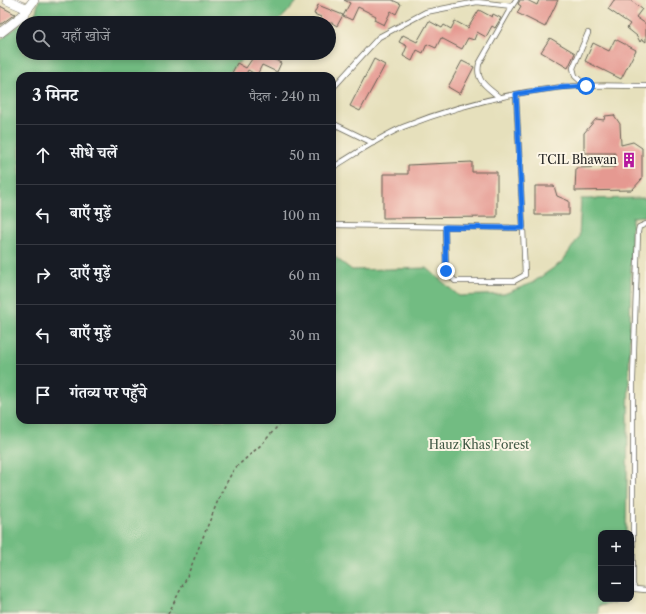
<!DOCTYPE html>
<html lang="hi">
<head>
<meta charset="utf-8">
<style>
  body { margin:0; font-family:"Libre Caslon Text","Noto Serif Devanagari",serif; background:#242831; color:#f1f3f6 }
  .controls { position:absolute; right:12px; bottom:12px; display:grid; overflow:hidden; border-radius:8px; box-shadow:0 2px 6px #0003 }
  .controls button { width:36px; height:36px; display:grid; place-items:center; padding:0; border:0; border-bottom:1px solid #363941; background:#171b24; color:#f1f3f6; font:20px sans-serif }
  .stop { position:absolute; width:12px; height:12px; margin:-9px; border:3px solid #1a73e8; border-radius:50%; background:#fff }
  .stop.end { background:#1a73e8; border-color:#fff; box-shadow:0 1px 4px #0008 }
  .list { margin:0; padding:0; list-style:none }
  h2 { display:flex; justify-content:space-between; align-items:center; height:52px; margin:0; padding:0 16px; font-size:17px }
  h2 small { font-size:13px; font-weight:400; color:#9ea1a6 }
  .list li { display:grid; grid-template-columns:26px 1fr auto; gap:12px; align-items:center; box-sizing:border-box; height:60px; padding:0 16px; border-top:1px solid #363941 }
  .list b { display:block; font-size:15px; white-space:nowrap }
  .list em { font-size:13px; font-style:normal; color:#9ea1a6 }
  .icon { flex:none; width:22px; height:22px; fill:none; stroke:currentColor; stroke-width:2; stroke-linecap:round; stroke-linejoin:round }
  .map { position:relative; flex:none; width:646px; height:614px; overflow:hidden }
  .search { position:absolute; background:#171b24; box-shadow:0 2px 6px #0003; left:16px; top:16px; width:320px; height:44px; display:flex; align-items:center; gap:10px; box-sizing:border-box; padding:0 14px; border-radius:22px; color:#9ea1a6; font-size:15px }
  .panel { position:absolute; background:#171b24; box-shadow:0 2px 6px #0003; left:16px; top:72px; width:320px; height:352px; border-radius:12px }
  .map>svg:first-child { display:block }
  .forest { fill:#72bc82; stroke:#476c4f }
  .building { fill:#e59991 }
  .lines { fill:none; stroke-linecap:round; stroke-linejoin:round }
  .lane-casing { stroke:#636154; stroke-width:6 }
  .street-casing { stroke:#636154; stroke-width:10 }
  .path { stroke:#636154; stroke-width:1.5; stroke-dasharray:3 3; stroke-linecap:butt }
  .lane { stroke:#fff; stroke-width:4.5 }
  .street { stroke:#fff; stroke-width:9 }
  .route { stroke:#1a73e8; stroke-width:5 }
  .labels { text-anchor:middle; stroke-width:4; stroke-linejoin:round; paint-order:stroke }
  .poi-label { font-size:12px; fill:#1c1c1c; stroke:#fcf5e5; text-anchor:end }
  .park-label { font-size:12px; fill:#3e5642; stroke:#fcf5e5 }
</style>
</head>
<body>
<div class="map">
<svg width="646" height="614" viewBox="0 0 646 614">
  <rect width="100%" height="100%" fill="#fcf5e5"/>
  <filter id="ink" filterUnits="userSpaceOnUse"><feTurbulence type="fractalNoise" baseFrequency=".025" numOctaves="2"/><feDisplacementMap in="SourceGraphic" scale="8" xChannelSelector="R" yChannelSelector="G"/><feConvolveMatrix kernelMatrix="1 2 1 2 8 2 1 2 1" color-interpolation-filters="sRGB"/></filter>
  <filter id="wash" filterUnits="userSpaceOnUse"><feTurbulence type="fractalNoise" baseFrequency=".012" numOctaves="4" result="noise"/><feDisplacementMap in="SourceGraphic" scale="16" xChannelSelector="R" yChannelSelector="G"/><feGaussianBlur stdDeviation="0.9" result="paint"/><feColorMatrix in="noise" values="0 0 0 0 0 0 0 0 0 0 0 0 0 0 0 0 0 1.4 0 .05"/><feComposite in="paint" operator="in"/></filter>
  <g filter="url(#wash)">
    <rect width="100%" height="100%" fill="#e6e0bc"/>
    <!-- forest -->
    <path class="forest" d="M39,0h260l-22,23h-254v30h225l-22,23h-206v344h312v-165l20,15 75,-2 32,28 45,-2 28,-11 30,-21 17,-25 2,-38 65,-1v18l-14,1 -6,316h-25v66h18l-5,4 -16,3 1,8h-599v-574l36,-28z"/>
    <g id="blocks">
      <!-- building -->
      <g class="building">
        <path d="M344,0h48l9,4 -5,10 -5,-3 -7,14 -10,-5 2,-4 -18,-9 -6,13 -9,-4 7,-13z"/>
        <path d="M520,0h7l10,5 2,-5h19l-13,27 -28,-14 4,-7 -3,-2z"/>
        <path d="M614,0h16l12,9 -6,8 10,7v18l-4,-3 -2,3 -3,-6 -10,-8 3,-4 -22,-15z"/>
        <path d="M318,5l25,10 -6,11 -5,-3h-14l3,-6 -7,-3z"/>
        <path d="M0,6l15,8 -15,11z"/>
        <path d="M479,10l13,7 1,-3 8,4 -6,10 -3,-2 -6,11 -9,-5 -3,8 -6,-2 -6,11 -21,-11 -5,10 -9,-4 -4,9 -6,-3 -5,11 -9,-5 4,-10 -8,-4 4,-7 14,7 12,-21 13,7 2,-3 7,4 4,-8 13,7z"/>
        <path d="M550,38l25,15 -7,15 -27,-16z"/>
        <path d="M615,39l21,11 -15,29 -36,-18 8,-18 16,8z"/>
        <path d="M256,53h11l-2,2 16,8 -4,9 -15,-7 -5,10 -9,-5 -3,6h-6l-7,-3 5,-10 9,5z"/>
        <path d="M374,59l11,6 -25,46 -10,-5z"/>
        <path d="M462,61l12,6 -14,27 -12,-7z"/>
        <path d="M614,115l6,9 1,21 12,-3 9,6v31l-10,11 -57,1 1,-23 39,-1v-14h-31v-20l12,-14 8,1 1,-4z"/>
        <path d="M472,162v10h25v45l-114,1v-44h25v-9z"/>
        <path d="M535,186h19l3,10 12,5v14h-34z"/>
      </g>
    </g>
  </g>
  <g filter="url(#ink)">
    <use href="#blocks" fill-opacity="0" stroke="#636154" stroke-width="1"/>
    <g class="lines">
      <defs>
        <g id="lane">
          <path d="M586,86l-11,-10 -2,-8 15,-35"/>
          <path d="M332,89l47,-52 47,-25 51,-10 35,4 4,-6"/>
          <path d="M500,98c-12,-11 -25,-16 -21,-34l33,-58"/>
          <path d="M332,123l41,20"/>
          <path d="M332,168c23,-14 46,-30 71,-41 48,-19 101,-33 152,-39 30,-4 61,-2 91,-2"/>
          <path d="M646,224l-7,3 -1,5 -5,147v206l2,4 11,1"/>
          <path d="M332,225l191,3 -7,-134"/>
          <path d="M445,227l1,44 9,10h59l11,-6 -2,-47"/>
        </g>
        <g id="street">
          <path d="M7,0l21,9"/>
          <path d="M0,33l22,-17 12,-16"/>
        </g>
      </defs>
      <!-- lane casing -->
      <use href="#lane" class="lane-casing"/>
      <!-- street casing -->
      <use href="#street" class="street-casing"/>
      <!-- path -->
      <path class="path" d="M168,614l18,-35 35,-86 13,-24 28,-25 21,-24"/>
      <!-- lane -->
      <use href="#lane" class="lane"/>
      <!-- street -->
      <use href="#street" class="street"/>
    </g>
  </g>
  <g class="lines" filter="url(#ink)">
    <!-- route -->
    <path class="route" d="M446,271l-1,-44 78,1 -7,-134 40,-6 30,-2"/>
  </g>
  <!-- icons -->
  <defs>
    <symbol id="building-bare" viewBox="-9 -9 18 18"><path d="M-4-6H4V6H1V3H-1V6H-4ZM-2.5-4.3h1.7v1.8h-1.7ZM.8-4.3h1.7v1.8H.8ZM-2.5-1h1.7V.8h-1.7ZM.8-1h1.7V.8H.8Z" fill="#b5179e" stroke="#fcf5e5" stroke-width="2.5" paint-order="stroke"/></symbol>
  </defs>
  <g fill-rule="evenodd">
    <use href="#building-bare" x="618" y="149" width="22" height="22"/>
  </g>
  <g class="labels">
    <!-- poi labels -->
    <g class="poi-label">
      <text x="617" y="164">TCIL Bhawan</text>
    </g>
    <!-- park labels -->
    <g class="park-label">
      <text x="479" y="449">Hauz Khas Forest</text>
    </g>
  </g>
</svg>
<div class="controls">
<button>+</button>
<button>−</button>
</div>
<div class="stop" style="left:586px;top:86px"></div>
<div class="stop end" style="left:446px;top:271px"></div>
<div class="search"><svg class="icon" aria-label="search" viewBox="0 0 24 24"><circle cx="10" cy="10" r="6"/><path d="M15 15l6 6"/></svg>यहाँ खोजें</div>
<section class="panel">
<h2>3 मिनट<small>पैदल · 240 m</small></h2>
<ul class="list">
<li><svg class="icon" aria-label="ahead" viewBox="0 0 24 24"><path d="M12 20V5M6 11l6-6 6 6"/></svg><div><b>सीधे चलें</b></div><em>50 m</em></li>
<li><svg class="icon" aria-label="left" viewBox="0 0 24 24"><path d="M17 20v-9H6M10 6l-5 5 5 5"/></svg><div><b>बाएँ मुड़ें</b></div><em>100 m</em></li>
<li><svg class="icon" aria-label="right" viewBox="0 0 24 24"><path d="M7 20v-9h11M14 6l5 5-5 5"/></svg><div><b>दाएँ मुड़ें</b></div><em>60 m</em></li>
<li><svg class="icon" aria-label="left" viewBox="0 0 24 24"><path d="M17 20v-9H6M10 6l-5 5 5 5"/></svg><div><b>बाएँ मुड़ें</b></div><em>30 m</em></li>
<li><svg class="icon" aria-label="arrive" viewBox="0 0 24 24"><path d="M6 21V4h12l-3 4 3 4H6"/></svg><div><b>गंतव्य पर पहुँचे</b></div></li>
</ul>
</section>
</div>
</body>
</html>
